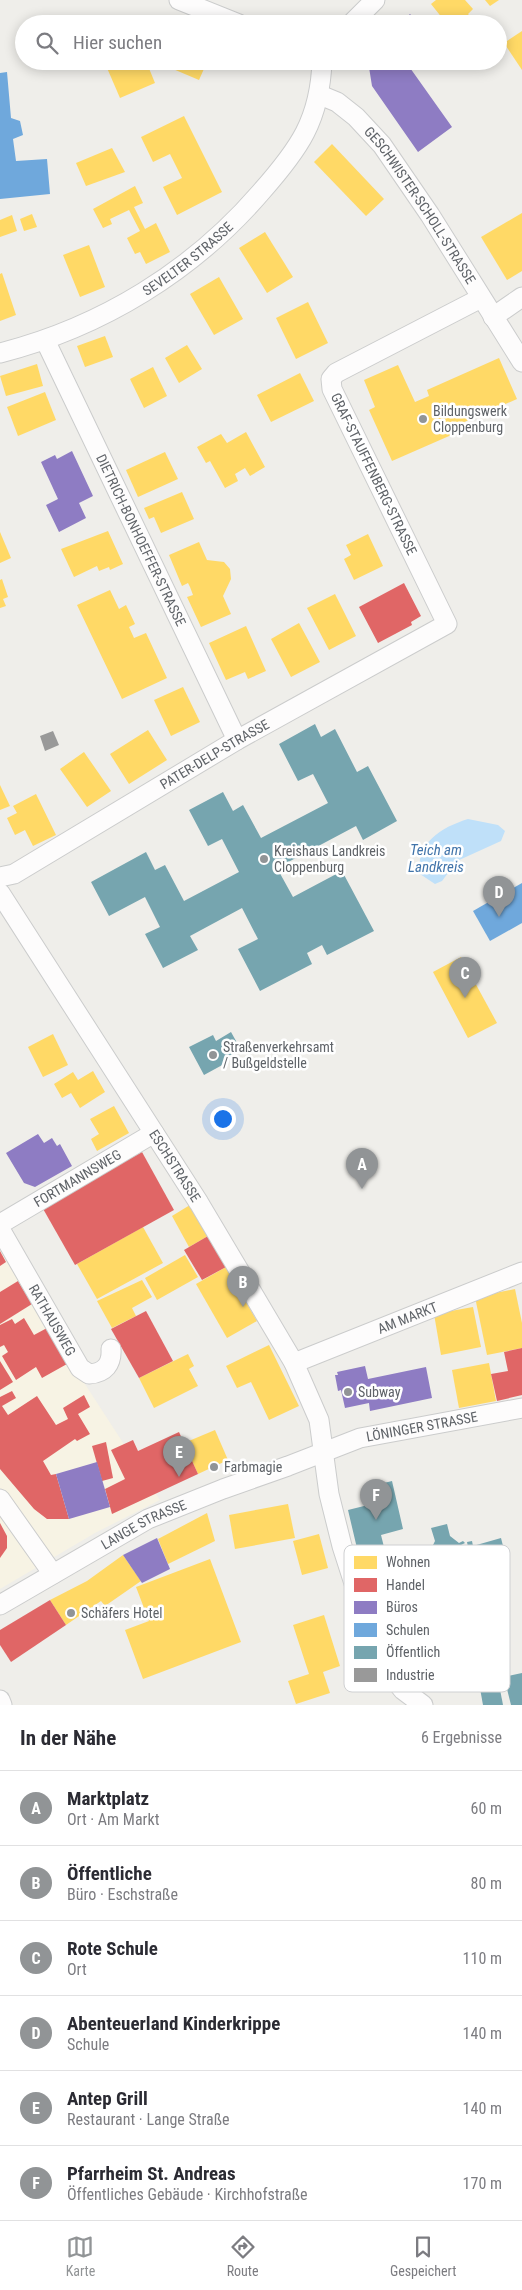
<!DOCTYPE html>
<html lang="de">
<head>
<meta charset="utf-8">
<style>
  body { margin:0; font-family:"Roboto Condensed",sans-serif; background:#f2f2f3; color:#2b2b33 }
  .you { position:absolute; left:222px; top:1118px; width:18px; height:18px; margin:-12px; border:4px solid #fff; border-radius:50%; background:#1a73e8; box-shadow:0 0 0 8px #1a73e833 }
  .badge { display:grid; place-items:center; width:32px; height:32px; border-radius:50%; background:#919496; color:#fff; font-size:16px; font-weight:700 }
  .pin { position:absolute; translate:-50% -41px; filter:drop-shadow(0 1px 2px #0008) }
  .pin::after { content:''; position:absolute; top:26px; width:18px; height:15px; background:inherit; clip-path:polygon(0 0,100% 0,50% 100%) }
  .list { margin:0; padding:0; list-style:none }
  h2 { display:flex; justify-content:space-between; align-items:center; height:65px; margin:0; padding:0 20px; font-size:21px }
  h2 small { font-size:16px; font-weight:400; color:#7c7c81 }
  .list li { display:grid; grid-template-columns:32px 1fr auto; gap:15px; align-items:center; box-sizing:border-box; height:75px; padding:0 20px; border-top:1px solid #e1e1e2 }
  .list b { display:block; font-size:19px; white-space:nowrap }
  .list p { margin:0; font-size:16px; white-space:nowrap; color:#7c7c81 }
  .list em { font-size:16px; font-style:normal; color:#7c7c81 }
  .icon { flex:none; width:28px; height:28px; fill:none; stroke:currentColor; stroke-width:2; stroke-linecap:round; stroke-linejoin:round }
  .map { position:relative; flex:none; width:522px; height:1705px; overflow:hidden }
  .search { position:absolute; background:#fff; box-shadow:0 2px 12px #0003; left:15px; right:15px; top:15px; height:55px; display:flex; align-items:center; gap:12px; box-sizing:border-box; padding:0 18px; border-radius:28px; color:#7c7c81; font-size:19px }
  .sheet { height:515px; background:#fff }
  nav { display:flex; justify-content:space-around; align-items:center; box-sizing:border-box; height:70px; border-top:1px solid #e1e1e2; background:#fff; font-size:14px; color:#7c7c81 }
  nav a { display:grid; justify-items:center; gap:2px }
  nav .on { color:#919496 }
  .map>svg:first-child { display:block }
  .commercial { fill:#f7f3e4 }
  .water { fill:#bfe0f9 }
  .homes { fill:#ffd966 }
  .shops { fill:#e06666 }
  .offices { fill:#8e7cc3 }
  .schools { fill:#6fa8dc }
  .public { fill:#76a5af }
  .industry { fill:#999 }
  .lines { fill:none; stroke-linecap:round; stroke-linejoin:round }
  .minor-casing { stroke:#cbcccc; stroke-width:21 }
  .minor { stroke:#fdfcfc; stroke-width:19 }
  .poi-dot { fill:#919496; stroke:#fff; stroke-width:2 }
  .labels { text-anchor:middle; stroke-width:5; stroke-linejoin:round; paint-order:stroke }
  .street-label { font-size:14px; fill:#5f6368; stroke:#fff }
  .poi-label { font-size:14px; fill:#5f6368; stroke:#fff; text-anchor:start }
  .water-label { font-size:15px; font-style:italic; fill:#4174aa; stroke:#fff }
  .key { fill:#fff; stroke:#cfd0d2; stroke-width:1 }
  .key-label { font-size:14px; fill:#5f6368 }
</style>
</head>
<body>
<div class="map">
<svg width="522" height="1705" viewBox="0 0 522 1705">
  <rect width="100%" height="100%" fill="#efeeea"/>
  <!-- commercial -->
  <path class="commercial" d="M0,1238l85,146 75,116 -65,33 -95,56z"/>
  <!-- water -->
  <path class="water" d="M468,819l30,6 7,6 -4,10 -44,20 -15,20 -7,3 -15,-10c-5,-31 22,-47 48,-55z"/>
  <!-- homes -->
  <g class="homes">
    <path d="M436,0h29l8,9 -5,5 8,10h-29l-16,-20z"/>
    <path d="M485,0h14l-9,6z"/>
    <path d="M522,31v39l-18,-27z"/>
    <path d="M104,61h42l9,22 -35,15z"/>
    <path d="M176,61h48l-3,7 -14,-6 -8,18 -26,-11z"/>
    <path d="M184,116l38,76 -45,23 -14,-28 19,-9 -12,-24 -17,8 -12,-25z"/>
    <path d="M332,144l52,55 -18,17 -52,-54z"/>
    <path d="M112,148l13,24 -39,14 -10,-23z"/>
    <path d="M135,186l8,17 -9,4 11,22 11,-6 14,29 -24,12 -6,-12 -5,2 -8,-16 13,-7 -11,-21 -19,9 2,5 -9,4 -10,-19z"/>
    <path d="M522,213v58l-15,9 -26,-43z"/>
    <path d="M32,214l5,13 -13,4 -4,-12z"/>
    <path d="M12,215l5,16 -17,6v-17z"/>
    <path d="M265,232l28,45 -26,16 -28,-45z"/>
    <path d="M89,245l16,42 -25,10 -17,-42z"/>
    <path d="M2,273l14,42 -16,6v-47z"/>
    <path d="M219,277l24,42 -29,16 -24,-41z"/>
    <path d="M308,302l20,41 -32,16 -20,-41z"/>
    <path d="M105,336l8,21 -28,10 -8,-21z"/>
    <path d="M187,345l15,24 -23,14 -14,-25z"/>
    <path d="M499,358l18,41 -64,28 3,6 -64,28 -23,-51 6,-3 -11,-27 34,-15 17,37 14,-6 -2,-6z"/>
    <path d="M37,364l6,22 -37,10 -6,-20z"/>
    <path d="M153,367l14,29 -23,12 -14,-29z"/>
    <path d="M300,373l14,28 -43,21 -14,-27z"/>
    <path d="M45,392l11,28 -38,16 -11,-29z"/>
    <path d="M246,432l19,35 -15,9 -5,-8 -10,6 3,7 -13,7 -15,-27 -4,2 -9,-16 24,-13 6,9z"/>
    <path d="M165,452l13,27 -40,18 -12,-27z"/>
    <path d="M182,492l12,27 -33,14 -7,-16 -5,2 -5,-11z"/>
    <path d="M108,531l15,33 -13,6 -1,-3 -10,4 -2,-5 -23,11 -13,-28z"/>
    <path d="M0,532l11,26 -11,5z"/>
    <path d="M368,534l15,32 -29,14 -10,-21 7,-4 -5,-10z"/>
    <path d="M199,542l8,18 17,2 6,7 1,10 -8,17 8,18 -30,13 -14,-30 6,-2 -3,-8 -2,-4 -6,3 -13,-31z"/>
    <path d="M2,579l6,18 -5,2 3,7 -6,2v-28z"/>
    <path d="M110,590l9,19 7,-4 9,19 -6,3 5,11 12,-5 21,45 -45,21 -45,-94z"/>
    <path d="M335,594l21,42 -27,14 -22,-42z"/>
    <path d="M299,623l21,39 -29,15 -20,-38z"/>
    <path d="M246,626l20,45 -18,8 -3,-7 -19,8 -17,-37z"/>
    <path d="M183,687l17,35 -29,14 -17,-36z"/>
    <path d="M148,730l19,30 -38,24 -19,-30z"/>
    <path d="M84,752l27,39 -24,16 -27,-38z"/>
    <path d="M0,785l10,21 -10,4z"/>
    <path d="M36,794l20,41 -23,11 -8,-16 -10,5 -8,-17 10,-5 -4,-7z"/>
    <path d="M461,957l36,66 -29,15 -35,-66z"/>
    <path d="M53,1034l15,31 -25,12 -15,-30z"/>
    <path d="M93,1071l12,21 -25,16 -9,-15 -9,5 -8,-14 19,-12 5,8z"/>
    <path d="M114,1106l15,27 -32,18 -6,-12 8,-5 -9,-15z"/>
    <path d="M190,1205l18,31 -19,11 -17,-31z"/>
    <path d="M143,1227l20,36 -66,36 -20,-35z"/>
    <path d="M185,1255l13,22 -41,23 -12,-22z"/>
    <path d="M226,1267l31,54 -30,17 -31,-54z"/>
    <path d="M142,1280l10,17 -20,11 4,8 -24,12 -15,-27z"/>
    <path d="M515,1289l7,34v25l-35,7 -12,-58z"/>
    <path d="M473,1307l8,40 -40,8 -7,-41z"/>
    <path d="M269,1345l30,61 -30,14 -18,-38 -14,6 -11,-22z"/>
    <path d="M188,1354l6,12 -5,3 9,17 -44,22 -15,-30z"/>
    <path d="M489,1363l7,38 -37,7 -7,-38z"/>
    <path d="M215,1430l13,30 -30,14 -14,-31z"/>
    <path d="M288,1504l7,34 -60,11 -6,-34z"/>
    <path d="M207,1513l8,28 -47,23 -10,-25z"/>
    <path d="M319,1534l9,34 -26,7 -9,-34z"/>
    <path d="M123,1555l18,26 -36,25 -4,-5 -35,24 -16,-25 37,-19z"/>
    <path d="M210,1559l31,83 -98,37 -18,-49 24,-9 -13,-34z"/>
    <path d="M324,1615l16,51 -17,6 7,21 -34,11 -8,-23 21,-7 -16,-49z"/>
  </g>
  <!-- shops -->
  <g class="shops">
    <path d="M404,583l17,33 -10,6 1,3 -34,18 -19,-36z"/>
    <path d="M142,1152l32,58 -99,55 -33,-58z"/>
    <path d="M208,1236l18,31 -24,13 -18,-30z"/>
    <path d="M0,1251l6,11 -6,4z"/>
    <path d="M18,1281l14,23 -32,20v-32z"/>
    <path d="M146,1311l27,50 -34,17 -28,-49z"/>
    <path d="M24,1318l10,17 13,-7 20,36 -25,14 -6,-11 -20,13 -14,-24 6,-4 -4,-7 -4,2v-22l12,-6 3,5z"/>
    <path d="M522,1348v47l-25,6 -6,-27 17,-3 -4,-19z"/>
    <path d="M0,1361l13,21 -13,8z"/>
    <path d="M12,1391l4,7 -14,8 6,9 29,-19 19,29 12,-6 -5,-11 21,-13 6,12 -12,7 12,20 -13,7 -2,-2 -32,22 8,14 5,-1 13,45h-22l-13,-10 -34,-40v-72z"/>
    <path d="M179,1432l19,42 -86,40 -7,-25 20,-10 -14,-29 22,-10 5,11z"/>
    <path d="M106,1442l7,36 -11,3 -10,-35z"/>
    <path d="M0,1523l7,13v12l-7,10z"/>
    <path d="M50,1600l16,25 -55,37 -11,-17v-15z"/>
  </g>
  <!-- offices -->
  <g class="offices">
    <path d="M410,14l9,10h-19z"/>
    <path d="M368,61h44l-4,4 44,62 -34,25 -46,-66z"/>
    <path d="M72,451l21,45 -14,7 7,15 -27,14 -13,-27 12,-6 -17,-37 14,-7 2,4z"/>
    <path d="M38,1134l6,9 8,-5 5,8 3,-2 12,22 -37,21 -11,-4 -18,-30z"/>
    <path d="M365,1366l3,13 58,-12 6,31 -62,13 -1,-8 -24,5 -4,-18 -3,1 -3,-16h3l-1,-3z"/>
    <path d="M97,1462l13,45 -41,12 -13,-45z"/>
    <path d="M157,1538l13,31 -28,14 -19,-28z"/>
  </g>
  <!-- schools -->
  <g class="schools">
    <path d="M7,72l4,46 9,3 3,14 -10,4 3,22 31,-2 3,35 -50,5v-126z"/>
    <path d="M522,883v40l-32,18 -17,-30z"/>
  </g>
  <!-- public -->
  <g class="public">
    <path d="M315,724l6,13 14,-8 22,43 11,-6 29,55 -34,19 -7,-14 -79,42 16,29 49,-26 32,60 -47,24 -5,-10 -15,8 5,11 -52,27 -22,-42 20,-10 -16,-31 -52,28 8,14 -35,18 -18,-34 15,-7 -15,-30 -36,19 -18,-34 55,-30 9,18 10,-5 19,36 55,-29 -17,-33 -14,7 -19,-36 34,-18 10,19 10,-6 18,33 67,-35 -15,-29 -15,7 -19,-37z"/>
    <path d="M231,1032l10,18 -17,8 2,5 -22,12 -15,-28 24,-12 3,6z"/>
    <path d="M392,1481l11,48 -22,6 5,20 -26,6 -12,-51 24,-6 -4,-17z"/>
    <path d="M447,1524l3,12 9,7 4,-2 2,2 -4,2v3l7,-1 -1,-5 5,-1 1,5 28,-8 4,16 -34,7 19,77 -12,3 4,16 -19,4 -4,-15 -13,3 -20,-84 6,-1 -2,-11h-5v-3l5,1 5,-10 -4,-13z"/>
    <path d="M522,1673v32h-11l-7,-28z"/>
    <path d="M498,1679l5,26h-20l-4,-22z"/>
  </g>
  <!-- industry -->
  <path class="industry" d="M53,731l6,14 -14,6 -5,-15z"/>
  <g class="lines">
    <defs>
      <g id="minor">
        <path d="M179,0l60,24"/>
        <path d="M351,24l24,-24"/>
        <path id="s1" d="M320,95l17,7 19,15 26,28 48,70 92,147"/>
        <path d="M493,317l29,-20"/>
        <path id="s2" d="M45,340l192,400"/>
        <path id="s3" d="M0,353c102,-26 193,-82 261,-161 38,-43 59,-72 61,-131"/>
        <path id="s4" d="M0,877l14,-3 223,-134 210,-116 -115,-235 -1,-10 5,-6 145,-75"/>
        <path id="s5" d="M0,893l199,310 95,160 25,57 10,74 13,52 27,84 12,29 10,16 12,15 20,15"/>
        <path id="s6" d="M0,1224l154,-91"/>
        <path id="s7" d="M0,1229l80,139 9,6c16,-1 23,-10 22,-25"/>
        <path id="s8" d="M294,1363l228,-91"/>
        <path d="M0,1499l53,75"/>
        <path id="s9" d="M0,1605l148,-86 75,-30 65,-23 72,-28 162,-30"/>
        <path d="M0,1700l2,5"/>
      </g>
    </defs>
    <!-- minor casing -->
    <use href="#minor" class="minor-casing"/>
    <!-- minor -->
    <use href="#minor" class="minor"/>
  </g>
  <!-- markers -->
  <g class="poi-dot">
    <circle cx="423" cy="419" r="5"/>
    <circle cx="264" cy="859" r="5"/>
    <circle cx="213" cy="1055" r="5"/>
    <circle cx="348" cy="1392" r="5"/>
    <circle cx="214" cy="1467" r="5"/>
    <circle cx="71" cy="1613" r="5"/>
  </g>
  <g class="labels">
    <!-- street labels -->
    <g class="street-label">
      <text dy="5" stroke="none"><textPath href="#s1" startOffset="152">GESCHWISTER-SCHOLL-STRASSE</textPath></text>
      <text dy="5" stroke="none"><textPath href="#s3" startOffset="212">SEVELTER STRASSE</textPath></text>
      <text transform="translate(374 474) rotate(64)" y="5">GRAF-STAUFFENBERG-STRASSE</text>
      <text dy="5" stroke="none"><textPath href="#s2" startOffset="222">DIETRICH-BONHOEFFER-STRASSE</textPath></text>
      <text dy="5" stroke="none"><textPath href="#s4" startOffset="248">PATER-DELP-STRASSE</textPath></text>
      <text dy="5" stroke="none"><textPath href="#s5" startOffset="324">ESCHSTRASSE</textPath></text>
      <text dy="5" stroke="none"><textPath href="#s6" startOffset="90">FORTMANNSWEG</textPath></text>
      <text dy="5" stroke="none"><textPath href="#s8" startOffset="122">AM MARKT</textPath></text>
      <text dy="5" stroke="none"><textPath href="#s7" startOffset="105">RATHAUSWEG</textPath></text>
      <text dy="5" stroke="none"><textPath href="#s9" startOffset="461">LÖNINGER STRASSE</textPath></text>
      <text dy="5" stroke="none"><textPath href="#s9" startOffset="165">LANGE STRASSE</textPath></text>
    </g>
    <!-- poi labels -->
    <g class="poi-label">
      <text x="433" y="416">Bildungswerk<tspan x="433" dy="16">Cloppenburg</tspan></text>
      <text x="274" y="856">Kreishaus Landkreis<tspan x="274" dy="16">Cloppenburg</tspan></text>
      <text x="223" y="1052">Straßenverkehrsamt<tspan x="223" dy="16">/ Bußgeldstelle</tspan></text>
      <text x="358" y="1397">Subway</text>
      <text x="224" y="1472">Farbmagie</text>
      <text x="81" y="1618">Schäfers Hotel</text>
    </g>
    <!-- water labels -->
    <g class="water-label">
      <text x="436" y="855">Teich am<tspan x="436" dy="17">Landkreis</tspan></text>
    </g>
  </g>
  <!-- legend -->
  <rect x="344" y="1545" width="166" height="147" rx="8" class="key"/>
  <rect x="354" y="1556" width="23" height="13" fill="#ffd966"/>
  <rect x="354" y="1578" width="23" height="14" fill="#e06666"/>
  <rect x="354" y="1601" width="23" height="13" fill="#8e7cc3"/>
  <rect x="354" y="1623" width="23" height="14" fill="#6fa8dc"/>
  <rect x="354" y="1646" width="23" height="13" fill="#76a5af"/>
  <rect x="354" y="1668" width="23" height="14" fill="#999"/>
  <g class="key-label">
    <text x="386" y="1567">Wohnen</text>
    <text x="386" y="1590">Handel</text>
    <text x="386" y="1612">Büros</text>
    <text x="386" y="1635">Schulen</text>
    <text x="386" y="1657">Öffentlich</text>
    <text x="386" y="1680">Industrie</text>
  </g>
</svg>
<div class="you"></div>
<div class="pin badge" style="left:362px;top:1189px">A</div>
<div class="pin badge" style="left:243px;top:1307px">B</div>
<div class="pin badge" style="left:465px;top:998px">C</div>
<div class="pin badge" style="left:499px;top:917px">D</div>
<div class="pin badge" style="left:179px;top:1477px">E</div>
<div class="pin badge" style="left:376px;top:1520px">F</div>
<div class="search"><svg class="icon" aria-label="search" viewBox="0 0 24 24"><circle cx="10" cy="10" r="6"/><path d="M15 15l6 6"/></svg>Hier suchen</div>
</div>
<section class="sheet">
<h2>In der Nähe<small>6 Ergebnisse</small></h2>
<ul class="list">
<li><span class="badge">A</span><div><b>Marktplatz</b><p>Ort · Am Markt</p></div><em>60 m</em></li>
<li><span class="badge">B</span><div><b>Öffentliche</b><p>Büro · Eschstraße</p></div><em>80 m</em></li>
<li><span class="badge">C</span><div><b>Rote Schule</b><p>Ort</p></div><em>110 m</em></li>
<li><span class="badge">D</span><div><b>Abenteuerland Kinderkrippe</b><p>Schule</p></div><em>140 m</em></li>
<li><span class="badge">E</span><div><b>Antep Grill</b><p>Restaurant · Lange Straße</p></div><em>140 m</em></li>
<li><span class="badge">F</span><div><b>Pfarrheim St. Andreas</b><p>Öffentliches Gebäude · Kirchhofstraße</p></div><em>170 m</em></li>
</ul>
</section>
<nav>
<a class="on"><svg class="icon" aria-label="map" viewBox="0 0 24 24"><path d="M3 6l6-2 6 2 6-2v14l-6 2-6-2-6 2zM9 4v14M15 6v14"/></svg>Karte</a>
<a><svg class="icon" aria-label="directions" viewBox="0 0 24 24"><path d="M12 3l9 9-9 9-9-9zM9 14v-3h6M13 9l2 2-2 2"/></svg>Route</a>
<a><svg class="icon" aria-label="saved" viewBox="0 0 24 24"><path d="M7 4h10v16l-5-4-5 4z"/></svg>Gespeichert</a>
</nav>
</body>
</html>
